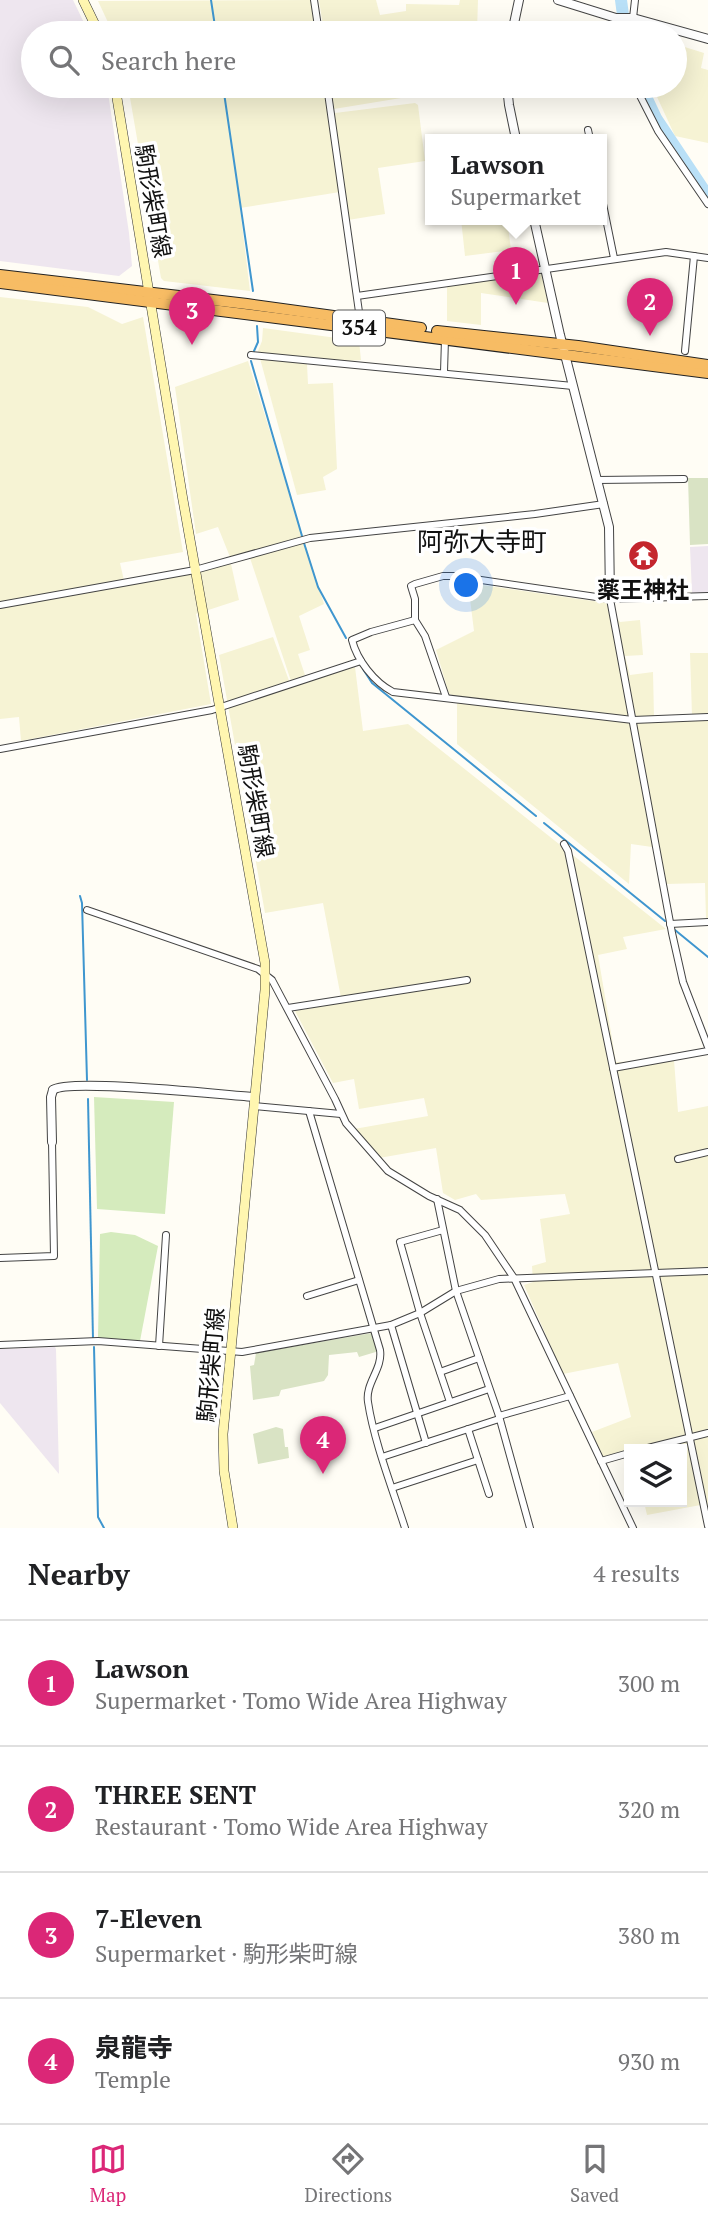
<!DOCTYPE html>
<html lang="en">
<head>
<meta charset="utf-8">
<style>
  body { margin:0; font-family:"PT Serif","Noto Sans JP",serif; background:#f2f2f2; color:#202124 }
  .controls { position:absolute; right:21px; bottom:21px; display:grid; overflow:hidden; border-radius:0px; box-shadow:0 7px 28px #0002 }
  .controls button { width:63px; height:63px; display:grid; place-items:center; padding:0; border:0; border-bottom:2px solid #e0e0e0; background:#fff; color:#202124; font:35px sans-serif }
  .you { position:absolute; left:467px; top:586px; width:24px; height:24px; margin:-18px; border:5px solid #fff; border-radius:50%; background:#1a73e8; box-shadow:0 0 0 10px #1a73e833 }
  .badge { display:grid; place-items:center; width:46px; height:46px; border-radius:50%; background:#db2777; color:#fff; font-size:23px; font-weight:700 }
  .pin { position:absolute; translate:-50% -58px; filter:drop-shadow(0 2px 4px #0008) }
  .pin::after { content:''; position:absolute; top:37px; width:24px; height:21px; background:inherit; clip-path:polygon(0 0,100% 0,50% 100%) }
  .popup { position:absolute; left:425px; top:134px; width:182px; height:91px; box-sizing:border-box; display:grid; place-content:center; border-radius:0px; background:#fff; filter:drop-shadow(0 2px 5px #0005); font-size:23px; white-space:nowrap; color:#757577 }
  .popup b { font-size:26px; color:#202124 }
  .popup::after { content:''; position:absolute; left:50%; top:100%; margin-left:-14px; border:14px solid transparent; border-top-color:#fff }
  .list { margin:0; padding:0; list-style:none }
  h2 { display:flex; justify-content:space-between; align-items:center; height:91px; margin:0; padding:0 28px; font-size:30px }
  h2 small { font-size:23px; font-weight:400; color:#757577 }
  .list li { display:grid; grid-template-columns:46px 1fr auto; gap:21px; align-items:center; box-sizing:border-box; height:126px; padding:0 28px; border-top:2px solid #e0e0e0 }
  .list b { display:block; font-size:26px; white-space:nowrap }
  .list p { margin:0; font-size:23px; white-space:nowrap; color:#757577 }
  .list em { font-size:23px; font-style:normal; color:#757577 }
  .icon { flex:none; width:38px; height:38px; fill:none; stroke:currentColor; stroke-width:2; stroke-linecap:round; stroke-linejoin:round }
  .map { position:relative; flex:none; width:708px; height:1528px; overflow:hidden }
  .search { position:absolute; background:#fff; box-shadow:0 7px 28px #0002; left:21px; right:21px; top:21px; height:77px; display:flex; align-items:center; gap:18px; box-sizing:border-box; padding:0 24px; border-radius:38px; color:#757577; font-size:26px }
  .sheet { height:595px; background:#fff }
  nav { display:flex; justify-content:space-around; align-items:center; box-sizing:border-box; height:98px; border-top:2px solid #e0e0e0; background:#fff; font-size:19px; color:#757577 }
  nav a { display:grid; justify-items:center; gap:4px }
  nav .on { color:#db2777 }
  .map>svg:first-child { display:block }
  .industrial { fill:#eee6ef }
  .farmland { fill:#f6f3d4 }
  .green { fill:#d5ebbd }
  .cemetery { fill:#d9e3c4 }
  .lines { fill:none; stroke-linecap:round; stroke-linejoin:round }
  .stream { stroke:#3f96cf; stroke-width:2 }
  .river { stroke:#b9e0f7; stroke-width:12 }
  .minor-casing { stroke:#444; stroke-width:8 }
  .tertiary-casing { stroke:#444; stroke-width:10 }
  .secondary-casing { stroke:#333; stroke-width:10 }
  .trunk-casing { stroke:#222; stroke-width:12 }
  .minor { stroke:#fff; stroke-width:6 }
  .tertiary { stroke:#fff; stroke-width:8 }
  .secondary { stroke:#fff6b0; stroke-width:9 }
  .trunk { stroke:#f7bc64; stroke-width:10 }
  .labels { text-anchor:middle; stroke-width:7; stroke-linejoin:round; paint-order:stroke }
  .shield { fill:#fff; stroke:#585858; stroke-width:2 }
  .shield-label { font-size:21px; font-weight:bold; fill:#111 }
  .street-label { font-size:23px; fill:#111; stroke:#fff }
  .poi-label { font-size:23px; font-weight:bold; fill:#111; stroke:#fff }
  .quarter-label { font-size:26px; fill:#111; stroke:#fff }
</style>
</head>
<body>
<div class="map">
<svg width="708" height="1528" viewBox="0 0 708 1528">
  <rect width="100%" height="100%" fill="#fffdf5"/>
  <!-- industrial -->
  <g class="industrial">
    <path d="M0,0h73l16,33h-56v53h74l22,147 3,33 -13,10 -119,-15z"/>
    <path d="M708,546v47h-16l-2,-46z"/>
    <path d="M55,1347l1,2 3,125 -59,-71v-54z"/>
  </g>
  <!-- farmland -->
  <g class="farmland">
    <path d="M311,0l5,33h-203l-15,-32z"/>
    <path d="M319,0h57l4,15 26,-4v-7l53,1 1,-5h18l-1,31 -67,-2v4h-86z"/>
    <path d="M675,44l29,9 -3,15 7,2v73l-33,-7 -23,-50h23z"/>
    <path d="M128,86h196l16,106 -100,16 10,83 -86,-10 -3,-3z"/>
    <path d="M331,86h68l2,12 -67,11z"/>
    <path d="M415,103l3,2 7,56 -47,7 7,46 -37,6 -14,-104 1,-3z"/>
    <path d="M461,219h46l4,31 -46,6z"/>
    <path d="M539,273l3,2 6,28 -67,-10v32l-34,-4v-35z"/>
    <path d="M0,297l88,10 34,17 21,-7 40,235 -63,11 5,22 106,-21 8,36 -43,14 15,90 -190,37 -2,-24 -19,2z"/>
    <path d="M263,328l96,13 2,19 -54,4 1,20 25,-1 4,86 -14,8 3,13 -29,5 -39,-144 4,-10z"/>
    <path d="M248,361l76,243 -25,12 11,34 -12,4 7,21 -14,6 -43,-129 -18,5 -12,-30 -22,7 -21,-147z"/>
    <path d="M468,583l139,20 13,19 20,-2 3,35 -18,1 5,19 23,-3 1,45 38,-1 -2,-63h18v266h-2l-1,-36 -39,1 -7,-36 -28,-4 -2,40 -172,-140v-48l-8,-2 -13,-44 38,-19z"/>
    <path d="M273,637l18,49 64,-19 8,64 45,-7 258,205 -43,8 4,12 -29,6 18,107 58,-2 4,52 30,-6v403l-2,-5 -59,11 -3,-13h38v-53h-53l-26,8 -11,-25 39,-15 -13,-54 -55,11 -39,-89 9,-3 -1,-16 14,-4 -6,-43 30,-5 -5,-20 -84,6 -5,-6 -21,6 -12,-7 -7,-45 -57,10 -25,-29 74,-13 -4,-18 -65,11 -5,-30 -21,4 -38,-72 47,-8 -19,-100 -58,10 -46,-258z"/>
  </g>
  <!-- green -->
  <g class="green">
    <path d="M94,1097l80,5 -9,112 -68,-5z"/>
    <path d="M111,1232l24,3 23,11 -18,95 -39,-1 -3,-3 2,-103z"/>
  </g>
  <!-- cemetery -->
  <g class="cemetery">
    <path d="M688,478h20v66l-18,1z"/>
    <path d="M372,1333l7,18 -20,6 -2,-5 -28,3 -1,20 -4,6 -43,9 -2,6 -26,4 -3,-34 4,-1 2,-12z"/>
    <path d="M276,1427l7,2 2,18h3l1,11 -31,6 -5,-30z"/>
  </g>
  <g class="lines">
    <!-- stream -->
    <g class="stream">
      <path d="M211,0l5,33"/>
      <path d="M223,86l30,205"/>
      <path d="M254,351l4,-9 -1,-16"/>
      <path d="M251,361l51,175"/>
      <path d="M304,543l14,44 28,51"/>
      <path d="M363,669l9,14 164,133"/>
      <path d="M544,823l121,98"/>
      <path d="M80,896l2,7 5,177"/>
      <path d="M675,930l33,27"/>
      <path d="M88,1099l5,240"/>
      <path d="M94,1347l4,170 6,11"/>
    </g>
    <!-- river -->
    <g class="river">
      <path d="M621,0l2,15"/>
      <path d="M624,20l3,13"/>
      <path d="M641,86l15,32 52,78"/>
    </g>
    <defs>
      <g id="minor">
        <path d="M314,0l5,33"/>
        <path d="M618,18l3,15"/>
        <path d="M633,18l2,-18"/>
        <path d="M411,32l74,1"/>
        <path d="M327,86l33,233"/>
        <path d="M635,86l23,45 50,73"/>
        <path d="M588,130l2,9"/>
        <path d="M602,199l12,59"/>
        <path d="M357,296l309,-44 42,6"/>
        <path d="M685,351l9,-95"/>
        <path d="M251,355l322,31"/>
        <path d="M444,372l1,-33"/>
        <path d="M597,480l87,-1"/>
        <path d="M610,599l62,334 11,49 25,65"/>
        <path d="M0,605l195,-35 115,-32 225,-24 69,-10"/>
        <path d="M415,620l-44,12 -19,8c5,20 22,42 41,52l240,28 75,-3"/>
        <path d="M446,697l-21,-61 -10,-16v-21l-4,-13 4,-2 28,-8h11l156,23 98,-3"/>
        <path d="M0,749l212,-39 149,-49"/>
        <path d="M564,844l4,7 140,675"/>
        <path d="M87,910l171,59 14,11 63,119 11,24 42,48 41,25 31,14 25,25 29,43 119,250"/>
        <path d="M670,924l38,-2"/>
        <path d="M288,1008l179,-28"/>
        <path d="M613,1068l95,-17"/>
        <path d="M253,1106l88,8"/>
        <path d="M309,1111l71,239c3,19 -15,33 -12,52 6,40 25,88 37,126"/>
        <path d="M678,1159l30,-7"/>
        <path d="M437,1199l19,92 43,125 31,112"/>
        <path d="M443,1230l-43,12 20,71 30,89"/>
        <path d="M0,1258l54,-2 -2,-114"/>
        <path d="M307,1296l52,-16"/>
        <path d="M391,1325l35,118"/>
        <path d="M0,1345l98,-4 144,11 149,-27 29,-12 36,-22 43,-12 209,-8"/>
        <path d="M159,1346l7,-111"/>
        <path d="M440,1372l39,-14"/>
        <path d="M499,1416l71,-20"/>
        <path d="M375,1428l114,-39"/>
        <path d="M468,1429l21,65"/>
        <path d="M644,1449l64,-16"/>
        <path d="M382,1457l117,-38"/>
        <path d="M601,1461l28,-8"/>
        <path d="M392,1488l86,-28"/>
      </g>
      <g id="tertiary">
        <path d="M558,0l58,18h17l75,21"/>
        <path d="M512,33l7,-33"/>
        <path d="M507,86l2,19 7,34"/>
        <path d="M534,219l26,116 49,192 1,72"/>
        <path d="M53,1090c16,-12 171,5 201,7"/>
        <path d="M52,1142l-1,-45 2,-7"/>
      </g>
      <g id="secondary">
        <path d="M83,0l16,33"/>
        <path d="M115,86l68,414 82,463v27l-42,444 1,37 9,57"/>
      </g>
      <g id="trunk">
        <path d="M0,275l247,29 174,24"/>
        <path d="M0,283l708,90"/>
        <path d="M437,331l141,15 130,19"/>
      </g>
    </defs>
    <!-- minor casing -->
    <use href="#minor" class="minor-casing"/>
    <!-- tertiary casing -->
    <use href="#tertiary" class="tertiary-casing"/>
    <!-- secondary casing -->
    <use href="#secondary" class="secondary-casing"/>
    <!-- trunk casing -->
    <use href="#trunk" class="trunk-casing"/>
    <!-- minor -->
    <use href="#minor" class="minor"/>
    <!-- tertiary -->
    <use href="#tertiary" class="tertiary"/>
    <!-- secondary -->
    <use href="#secondary" class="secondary"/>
    <!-- trunk -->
    <use href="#trunk" class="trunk"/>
  </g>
  <!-- icons -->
  <defs>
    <symbol id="temple-disc" viewBox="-11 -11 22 22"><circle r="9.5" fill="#c4262e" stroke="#fff"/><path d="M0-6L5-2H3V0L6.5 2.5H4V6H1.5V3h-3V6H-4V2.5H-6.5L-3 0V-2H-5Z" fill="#fff"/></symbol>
  </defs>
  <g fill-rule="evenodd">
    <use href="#temple-disc" x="626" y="538" width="35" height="35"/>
  </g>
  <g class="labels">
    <!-- shield labels -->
    <rect class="shield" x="333" y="310.5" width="52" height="35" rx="5"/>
    <g class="shield-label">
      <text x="359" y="335">354</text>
    </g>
    <!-- street labels -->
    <g class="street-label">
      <text transform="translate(153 201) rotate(80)" y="8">駒形柴町線</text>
      <text transform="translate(256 801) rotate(80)" y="8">駒形柴町線</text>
      <text transform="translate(211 1365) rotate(-85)" y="8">駒形柴町線</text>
    </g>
    <!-- poi labels -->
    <g class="poi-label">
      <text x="643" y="598">薬王神社</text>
    </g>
    <!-- quarter labels -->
    <g class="quarter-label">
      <text x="482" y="551">阿弥大寺町</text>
    </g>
  </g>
</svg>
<div class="controls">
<button><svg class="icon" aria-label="layers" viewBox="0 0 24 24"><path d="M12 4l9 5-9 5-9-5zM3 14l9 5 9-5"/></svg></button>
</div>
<div class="you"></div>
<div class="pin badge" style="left:516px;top:305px">1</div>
<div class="popup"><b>Lawson</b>Supermarket</div>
<div class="pin badge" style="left:650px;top:336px">2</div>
<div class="pin badge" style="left:192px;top:345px">3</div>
<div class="pin badge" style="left:323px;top:1474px">4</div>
<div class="search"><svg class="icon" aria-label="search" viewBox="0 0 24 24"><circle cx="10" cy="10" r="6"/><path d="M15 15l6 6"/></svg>Search here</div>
</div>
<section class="sheet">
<h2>Nearby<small>4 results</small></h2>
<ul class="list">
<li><span class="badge">1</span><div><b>Lawson</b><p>Supermarket · Tomo Wide Area Highway</p></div><em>300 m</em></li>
<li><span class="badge">2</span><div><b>THREE SENT</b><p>Restaurant · Tomo Wide Area Highway</p></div><em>320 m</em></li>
<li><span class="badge">3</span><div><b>7-Eleven</b><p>Supermarket · 駒形柴町線</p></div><em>380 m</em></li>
<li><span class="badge">4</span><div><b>泉龍寺</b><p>Temple</p></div><em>930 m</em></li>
</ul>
</section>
<nav>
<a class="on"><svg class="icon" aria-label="map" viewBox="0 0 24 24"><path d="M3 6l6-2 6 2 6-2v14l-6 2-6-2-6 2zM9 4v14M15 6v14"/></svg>Map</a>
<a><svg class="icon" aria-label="directions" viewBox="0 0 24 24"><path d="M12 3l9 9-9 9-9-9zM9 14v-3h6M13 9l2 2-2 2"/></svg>Directions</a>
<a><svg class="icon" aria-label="saved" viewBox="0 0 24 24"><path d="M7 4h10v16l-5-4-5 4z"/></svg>Saved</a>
</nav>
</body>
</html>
